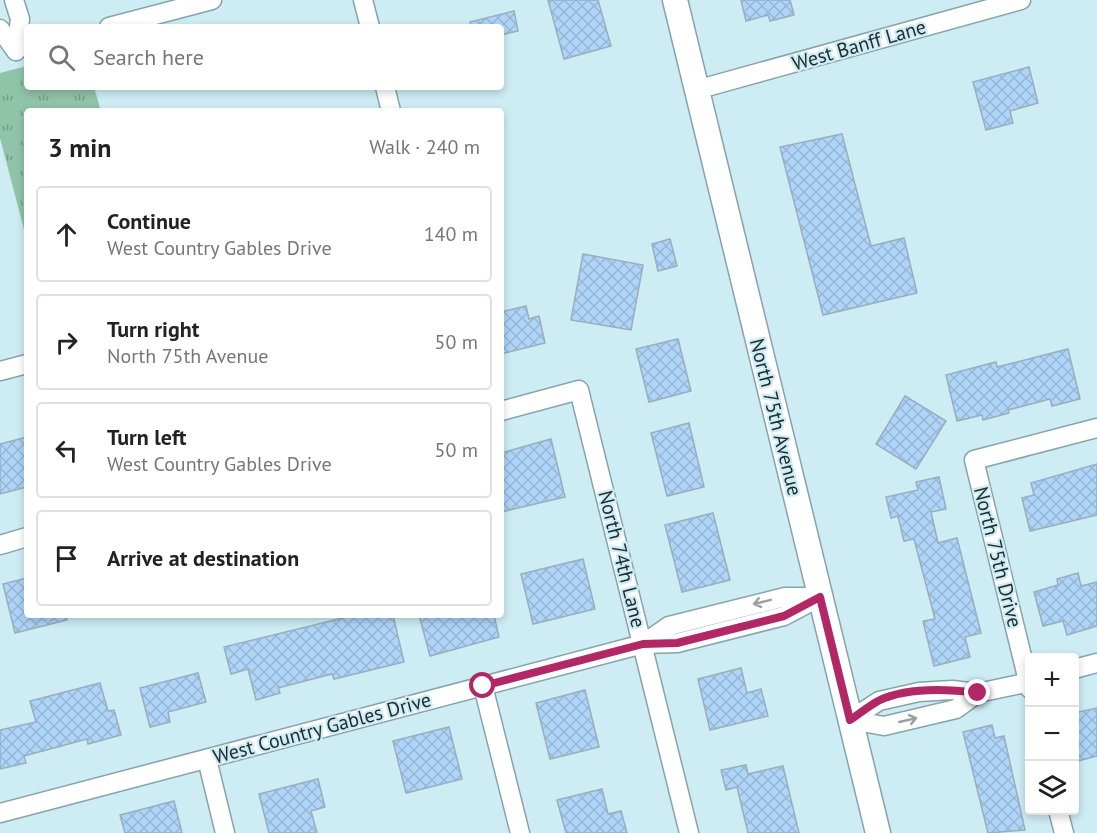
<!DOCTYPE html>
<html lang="en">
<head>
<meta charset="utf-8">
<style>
  body { margin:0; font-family:"PT Sans",sans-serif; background:#f2f2f2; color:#222 }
  .controls { position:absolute; right:18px; bottom:18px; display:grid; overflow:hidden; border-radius:6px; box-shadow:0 3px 9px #0003 }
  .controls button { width:54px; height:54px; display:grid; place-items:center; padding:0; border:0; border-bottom:2px solid #e0e0e0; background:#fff; color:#222; font:30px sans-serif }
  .stop { position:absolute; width:18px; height:18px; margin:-14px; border:4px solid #b22866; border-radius:50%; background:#fff }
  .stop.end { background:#b22866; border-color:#fff; box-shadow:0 2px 6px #0008 }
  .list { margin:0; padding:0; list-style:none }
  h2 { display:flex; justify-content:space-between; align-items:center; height:78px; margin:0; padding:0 24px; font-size:26px }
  h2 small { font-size:20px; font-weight:400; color:#767676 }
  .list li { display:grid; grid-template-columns:39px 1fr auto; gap:18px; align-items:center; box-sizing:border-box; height:96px; margin:0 12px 12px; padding:0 12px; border:2px solid #e0e0e0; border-radius:6px }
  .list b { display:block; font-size:22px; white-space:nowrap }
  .list p { margin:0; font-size:20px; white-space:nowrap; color:#767676 }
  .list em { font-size:20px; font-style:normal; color:#767676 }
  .icon { flex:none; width:33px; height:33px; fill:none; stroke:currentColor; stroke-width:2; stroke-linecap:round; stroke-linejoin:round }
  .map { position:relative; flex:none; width:1097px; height:833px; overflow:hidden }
  .search { position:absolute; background:#fff; box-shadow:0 3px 9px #0003; left:24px; top:24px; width:480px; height:66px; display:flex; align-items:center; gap:15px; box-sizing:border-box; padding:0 21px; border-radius:6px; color:#767676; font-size:22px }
  .panel { position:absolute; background:#fff; box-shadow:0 3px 9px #0003; left:24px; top:108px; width:480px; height:510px; border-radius:6px }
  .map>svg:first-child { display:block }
  .park { fill:url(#park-tufts) }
  .building { fill:url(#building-cross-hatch); stroke:#9aadbe; stroke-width:1.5 }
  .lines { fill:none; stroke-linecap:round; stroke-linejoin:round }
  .street-casing { stroke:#87a3ab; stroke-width:21 }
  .secondary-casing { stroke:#87a3ab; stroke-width:27 }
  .street { stroke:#fff; stroke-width:18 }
  .secondary { stroke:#fff; stroke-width:24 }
  .oneway { stroke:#9aa0a1 }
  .route { stroke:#b22866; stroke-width:8 }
  .labels { text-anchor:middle; stroke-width:4.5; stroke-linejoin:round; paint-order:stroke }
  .street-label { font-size:20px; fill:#1f2b2e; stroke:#ceecf4 }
</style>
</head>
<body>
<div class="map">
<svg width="1097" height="833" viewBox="0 0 1097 833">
  <defs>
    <pattern id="park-tufts" width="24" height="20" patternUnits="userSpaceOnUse" patternTransform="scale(1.5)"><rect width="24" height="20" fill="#90c4a8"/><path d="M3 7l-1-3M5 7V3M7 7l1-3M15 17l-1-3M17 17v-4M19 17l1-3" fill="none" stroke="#759f89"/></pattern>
    <pattern id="building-cross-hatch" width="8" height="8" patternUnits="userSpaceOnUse" patternTransform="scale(1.5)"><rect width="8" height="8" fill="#aed5f8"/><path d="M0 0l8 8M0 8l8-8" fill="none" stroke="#95b7d5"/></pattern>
  </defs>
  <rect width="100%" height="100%" fill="#ceecf4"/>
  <!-- park -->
  <path class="park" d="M27,66v21h67l7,24h-74v130l-27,-103v-65z"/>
  <!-- building -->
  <g class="building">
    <path d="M548,0h50l13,46 -47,13z"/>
    <path d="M741,0h49l4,15 -24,6 -2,-6 -22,6z"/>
    <path d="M514,11l4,20 -17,4v-8h-30l-1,-5z"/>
    <path d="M1029,67l9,36 -28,8 3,12 -27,7 -13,-48z"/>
    <path d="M842,134l29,112 33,-8 13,55 -94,22 -43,-168z"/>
    <path d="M670,239l7,27 -19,5 -6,-27z"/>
    <path d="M583,254l60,11 -12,65 -60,-10z"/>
    <path d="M526,306l3,13 10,-3 6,27 -44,11v-42z"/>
    <path d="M678,339l13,52 -42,11 -13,-53z"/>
    <path d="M1068,349l12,50 -28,7 -2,-7 -42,11 1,3 -26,7 -1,-5 -25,6 -11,-46 50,-13 1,5z"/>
    <path d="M905,396l41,25 -30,48 -40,-25z"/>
    <path d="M689,423l15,64 -37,9 -16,-63z"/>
    <path d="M27,437v50l-27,7v-50z"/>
    <path d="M551,439l14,58 -64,15v-59z"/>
    <path d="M1097,464v51l-67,16 -8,-33 12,-3 -3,-12z"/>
    <path d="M939,477l7,32 -15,3 7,31 19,-5 24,95 -16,4 5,20 -36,9 -11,-45 12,-2 -21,-80 -10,2 -6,-25 -7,2 -5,-21 32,-7 -2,-8z"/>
    <path d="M713,513l17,67 -48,12 -17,-67z"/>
    <path d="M583,559l12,50 -62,15 -12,-50z"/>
    <path d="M1078,573l3,13 16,-4v44l-30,9 -4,-14 -20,5 -9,-34 24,-7 -1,-6z"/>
    <path d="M27,578v37h40v5l-52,13 -12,-49z"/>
    <path d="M355,615h38l11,47 -70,17 -2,-5 -54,14 2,5 -24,7 -8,-31 -17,5 -7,-27z"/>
    <path d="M419,615h75l5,22 -69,19z"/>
    <path d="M741,668l6,25 14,-4 7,27 -58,14 -12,-51z"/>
    <path d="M198,673l8,29 -38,10 2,10 -20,5 -10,-39z"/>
    <path d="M100,683l8,28 6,-1 7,25 -33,9 -1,-5 -63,17 2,7 -26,6v-39l36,-8 -6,-21z"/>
    <path d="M585,690l14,57 -49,12 -14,-56z"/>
    <path d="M1097,708v48l-23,6v-49z"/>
    <path d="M992,725l3,13 9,-2 21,94 -37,3 -25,-101z"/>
    <path d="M449,727l13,52 -56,14 -13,-52z"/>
    <path d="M746,765l2,9 35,-8 16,67h-51l-11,-46 -11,3 -5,-20z"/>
    <path d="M318,779l7,28 -14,4 6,22h-48l-10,-39z"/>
    <path d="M602,789l6,25 13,-3 6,22h-61l-9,-33z"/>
    <path d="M174,801l8,32h-57l-5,-18z"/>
  </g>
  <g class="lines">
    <defs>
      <g id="street">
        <path d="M14,0l6,19 -4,32"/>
        <path d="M363,0l7,27"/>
        <path d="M109,27l103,-27"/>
        <path d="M0,29l16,22"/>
        <path d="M385,87l6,24"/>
        <path d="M696,90l325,-90"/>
        <path d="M0,371l27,-7"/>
        <path d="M501,411l78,-21 110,443"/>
        <path d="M0,545l27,-8"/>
        <path d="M643,644l26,-18 116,-29h33"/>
        <path d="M1074,669l23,-6"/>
        <path d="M483,686l37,147"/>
        <path d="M1030,689l-56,-229 123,-32"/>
        <path d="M850,720l29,-19 40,-9 33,-2 26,3 52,-11"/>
        <path d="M850,720l34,6 72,-17 22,-16"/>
        <path d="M207,759l18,74"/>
        <path d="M1058,810l6,23"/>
        <path d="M0,813l643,-169 34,-1 107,-27 36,-19"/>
      </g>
      <path id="secondary" d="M675,0l203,833"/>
    </defs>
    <!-- street casing -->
    <use href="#street" class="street-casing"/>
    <!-- secondary casing -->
    <use href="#secondary" class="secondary-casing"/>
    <!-- street -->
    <use href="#street" class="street"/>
    <!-- secondary -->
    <use href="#secondary" class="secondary"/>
  </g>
  <!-- one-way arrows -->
  <defs><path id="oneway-shaft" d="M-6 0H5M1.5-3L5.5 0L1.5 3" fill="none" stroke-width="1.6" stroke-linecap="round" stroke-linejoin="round" transform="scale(1.5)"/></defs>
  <g class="oneway">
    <use href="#oneway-shaft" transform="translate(762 602) rotate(166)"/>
    <use href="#oneway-shaft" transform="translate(908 720) rotate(-13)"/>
  </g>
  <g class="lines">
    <!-- route -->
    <path class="route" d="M483,686l160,-42 34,-1 107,-27 36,-19 30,123c9,-6 19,-14 28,-19 29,-14 69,-12 100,-8"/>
  </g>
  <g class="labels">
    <!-- street labels -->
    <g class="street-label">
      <text transform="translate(859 45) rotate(-16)" y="7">West Banff Lane</text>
      <text transform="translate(776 417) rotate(76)" y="7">North 75th Avenue</text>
      <text transform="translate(998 557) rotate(76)" y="7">North 75th Drive</text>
      <text transform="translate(622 559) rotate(76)" y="7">North 74th Lane</text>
      <text transform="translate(322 728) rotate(-15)" y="7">West Country Gables Drive</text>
    </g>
  </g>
</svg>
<div class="controls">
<button>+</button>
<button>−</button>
<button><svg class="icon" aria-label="layers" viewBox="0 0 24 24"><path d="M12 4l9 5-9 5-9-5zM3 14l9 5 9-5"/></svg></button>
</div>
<div class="stop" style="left:483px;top:686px"></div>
<div class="stop end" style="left:978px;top:693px"></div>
<div class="search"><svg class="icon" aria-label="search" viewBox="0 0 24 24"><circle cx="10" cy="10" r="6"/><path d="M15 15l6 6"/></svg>Search here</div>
<section class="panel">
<h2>3 min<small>Walk · 240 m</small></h2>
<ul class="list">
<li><svg class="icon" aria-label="ahead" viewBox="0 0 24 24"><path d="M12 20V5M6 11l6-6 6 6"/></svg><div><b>Continue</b><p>West Country Gables Drive</p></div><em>140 m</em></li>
<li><svg class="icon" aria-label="right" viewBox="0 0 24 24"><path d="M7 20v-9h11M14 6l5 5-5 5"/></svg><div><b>Turn right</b><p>North 75th Avenue</p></div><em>50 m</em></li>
<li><svg class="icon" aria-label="left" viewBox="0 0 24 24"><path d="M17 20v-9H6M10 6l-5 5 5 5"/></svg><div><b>Turn left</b><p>West Country Gables Drive</p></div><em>50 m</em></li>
<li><svg class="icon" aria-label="arrive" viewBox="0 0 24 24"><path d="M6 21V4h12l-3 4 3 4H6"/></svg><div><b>Arrive at destination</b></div></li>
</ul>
</section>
</div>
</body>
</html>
